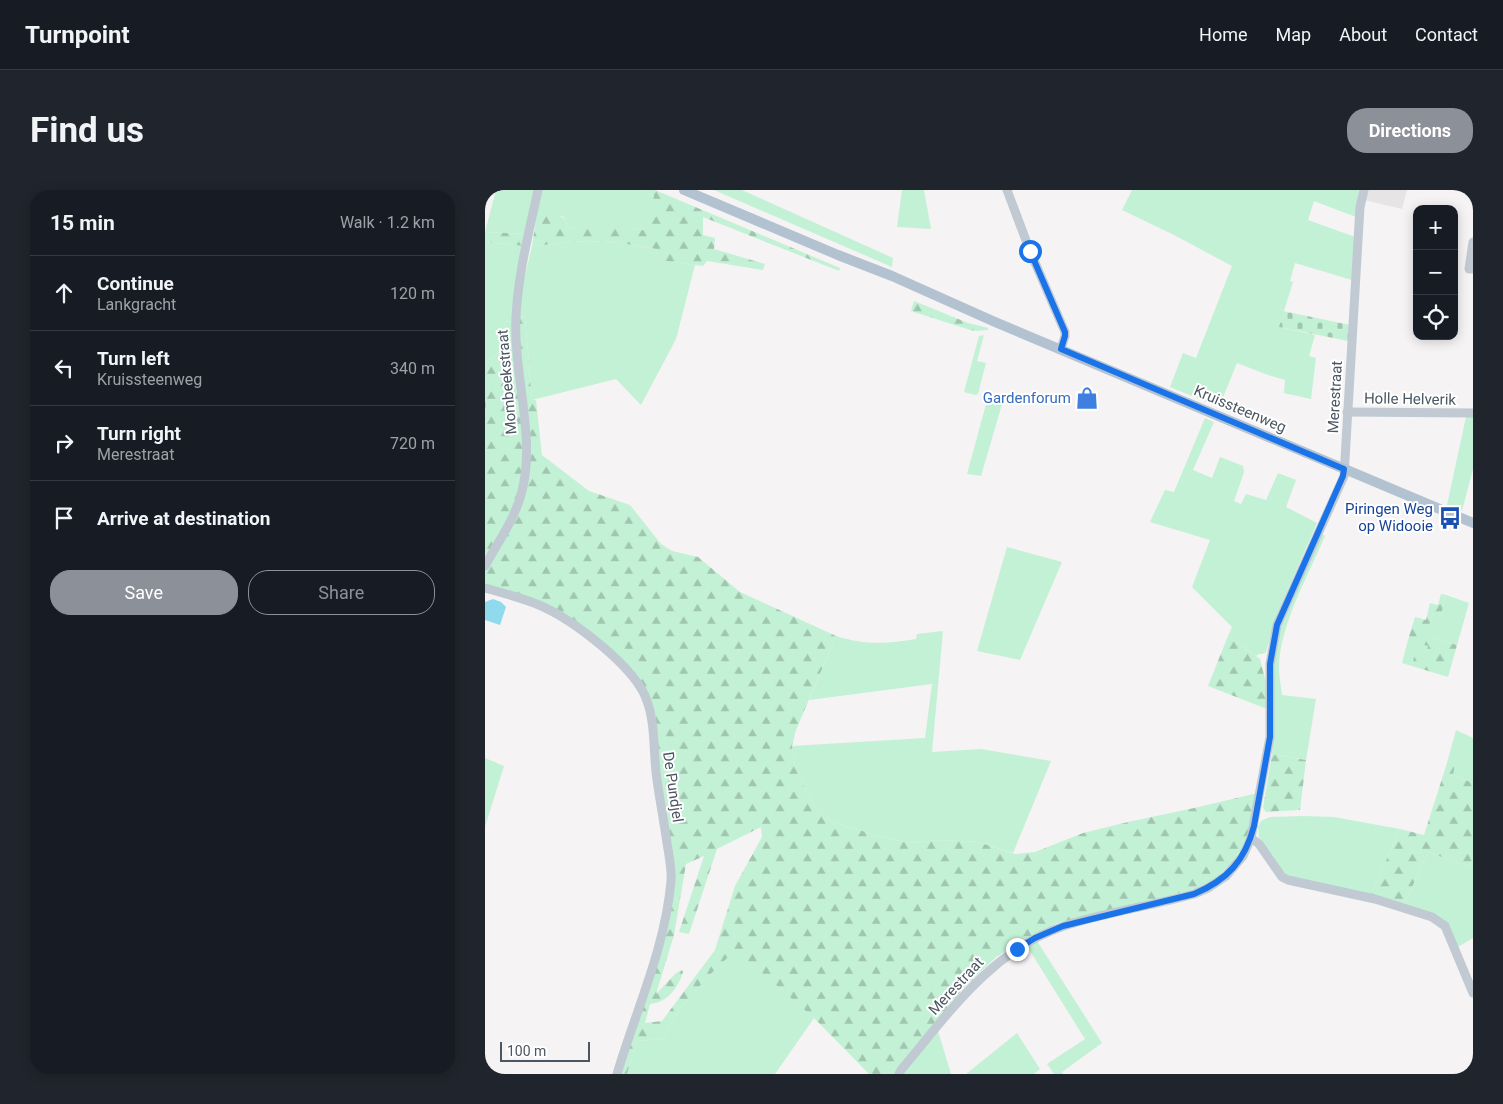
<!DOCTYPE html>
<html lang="en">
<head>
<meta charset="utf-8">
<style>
  body { margin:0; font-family:Roboto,sans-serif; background:#20242c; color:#f1f3f6 }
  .controls { position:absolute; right:15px; top:15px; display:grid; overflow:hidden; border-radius:10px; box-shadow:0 2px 12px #0003 }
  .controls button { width:45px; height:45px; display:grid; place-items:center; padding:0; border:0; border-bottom:1px solid #363941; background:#171b24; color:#f1f3f6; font:25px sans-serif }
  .scale { position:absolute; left:15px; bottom:12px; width:90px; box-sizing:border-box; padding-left:5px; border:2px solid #4a5661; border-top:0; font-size:14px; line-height:18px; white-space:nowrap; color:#4a5661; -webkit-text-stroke:4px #fff; paint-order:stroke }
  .stop { position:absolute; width:15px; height:15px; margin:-11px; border:4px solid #1a73e8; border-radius:50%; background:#fff }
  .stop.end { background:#1a73e8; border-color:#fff; box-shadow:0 1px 5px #0008 }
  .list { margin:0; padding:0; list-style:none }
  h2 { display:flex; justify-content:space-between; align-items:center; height:65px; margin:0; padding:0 20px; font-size:21px }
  h2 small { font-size:16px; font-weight:400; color:#9ea1a6 }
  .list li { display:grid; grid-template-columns:32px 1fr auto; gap:15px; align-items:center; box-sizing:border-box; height:75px; padding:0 20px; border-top:1px solid #363941 }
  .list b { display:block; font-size:19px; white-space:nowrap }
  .list p { margin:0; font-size:16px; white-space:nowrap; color:#9ea1a6 }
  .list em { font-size:16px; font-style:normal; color:#9ea1a6 }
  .actions { display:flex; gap:10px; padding:15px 20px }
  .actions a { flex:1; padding:11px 0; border:1px solid #8c9099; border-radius:20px; text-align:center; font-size:18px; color:#8c9099 }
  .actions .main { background:#8c9099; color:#fff }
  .icon { flex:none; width:28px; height:28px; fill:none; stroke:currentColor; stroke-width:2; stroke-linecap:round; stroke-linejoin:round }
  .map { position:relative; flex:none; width:988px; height:884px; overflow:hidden; border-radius:20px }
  header { display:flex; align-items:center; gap:30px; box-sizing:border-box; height:70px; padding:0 25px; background:#171b24; border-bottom:1px solid #363941 }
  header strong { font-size:24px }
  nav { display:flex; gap:28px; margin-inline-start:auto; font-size:18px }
  .intro { display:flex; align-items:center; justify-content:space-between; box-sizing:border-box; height:120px; padding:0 30px }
  h1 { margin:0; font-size:35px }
  .button { padding:12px 22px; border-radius:20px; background:#8c9099; color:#fff; font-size:18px; font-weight:700 }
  main { display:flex; gap:30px; padding:0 30px }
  aside { flex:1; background:#171b24; border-radius:20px; box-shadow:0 2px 12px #0003 }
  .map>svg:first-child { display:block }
  .education { fill:#e6e4e5 }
  .grass { fill:#c3f1d5 }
  .forest { fill:url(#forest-firs); fill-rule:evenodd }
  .cemetery { fill:url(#cemetery-stones) }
  .water { fill:#90daee }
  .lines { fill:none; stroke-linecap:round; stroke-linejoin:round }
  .stream { stroke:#90daee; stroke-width:2 }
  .minor { stroke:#c1cad2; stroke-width:9 }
  .major { stroke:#b3c2d1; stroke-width:10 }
  .route { stroke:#1a73e8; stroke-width:6 }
  .labels { text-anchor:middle; stroke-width:4; stroke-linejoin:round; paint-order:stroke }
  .street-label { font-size:15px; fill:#4a5661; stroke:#fff }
  .shop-label { font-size:15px; fill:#366cbe; stroke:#fff; text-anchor:end }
  .transit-label { font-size:15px; fill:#164399; stroke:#fff; text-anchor:end }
</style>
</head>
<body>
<header>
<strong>Turnpoint</strong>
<nav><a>Home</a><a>Map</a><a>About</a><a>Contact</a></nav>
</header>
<div class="intro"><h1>Find us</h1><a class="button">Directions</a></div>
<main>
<aside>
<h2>15 min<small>Walk · 1.2 km</small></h2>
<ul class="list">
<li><svg class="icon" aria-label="ahead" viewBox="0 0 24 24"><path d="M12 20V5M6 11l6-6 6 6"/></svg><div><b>Continue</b><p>Lankgracht</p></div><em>120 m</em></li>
<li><svg class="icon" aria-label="left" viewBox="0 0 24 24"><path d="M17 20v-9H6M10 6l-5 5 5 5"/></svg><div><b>Turn left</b><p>Kruissteenweg</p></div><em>340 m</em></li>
<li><svg class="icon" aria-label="right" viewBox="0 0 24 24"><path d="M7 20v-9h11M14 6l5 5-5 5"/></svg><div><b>Turn right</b><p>Merestraat</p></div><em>720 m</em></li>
<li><svg class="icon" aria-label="arrive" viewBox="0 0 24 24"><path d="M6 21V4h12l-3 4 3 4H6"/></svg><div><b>Arrive at destination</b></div></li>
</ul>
<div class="actions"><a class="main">Save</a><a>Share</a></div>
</aside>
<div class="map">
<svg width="988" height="884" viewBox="0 0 988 884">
  <defs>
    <pattern id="forest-firs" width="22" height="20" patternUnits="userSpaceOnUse" patternTransform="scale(1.25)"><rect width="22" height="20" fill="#c3f1d5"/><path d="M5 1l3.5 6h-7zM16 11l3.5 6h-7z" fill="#a0c6b0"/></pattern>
    <pattern id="cemetery-stones" width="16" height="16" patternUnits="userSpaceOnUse" patternTransform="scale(1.25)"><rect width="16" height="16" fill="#c3f1d5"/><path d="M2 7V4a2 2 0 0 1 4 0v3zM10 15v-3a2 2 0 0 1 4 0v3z" fill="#a0c6b0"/></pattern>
  </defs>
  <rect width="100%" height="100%" fill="#f5f3f3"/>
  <!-- education -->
  <path class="education" d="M881,0h41l-5,19 -38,-9z"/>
  <!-- grass -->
  <g class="grass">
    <path d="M11,0h39l-9,44 -41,-2z"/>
    <path d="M57,0h99l13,6 -9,34 -17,-2h-52l-8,-1 -4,-10 -27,-4z"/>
    <path d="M229,0h28l151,68 -1,9z"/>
    <path d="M417,0h22l7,39 -34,-2z"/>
    <path d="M647,0h227l-3,27 -42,-16 -6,19 47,17 -3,43 -57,-17 -5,18 3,1 -14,45 36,8 -6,21 7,2 -5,41 -27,-6 1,-13 -17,-5 -31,-12 -18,44 -49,-20 13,-34 13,5 36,-92 -56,-30 -54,-26z"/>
    <path d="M100,51l35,2 36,6v11l39,5 -19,74 -35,66 -25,-26 -84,21 -7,-83 -5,-1 2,-28 10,-42z"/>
    <path d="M0,52l39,4 -11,75 -8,1 -7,34 -13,5z"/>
    <path d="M499,145l-7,26 9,2 -8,31 -3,1 -11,-3 15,-56z"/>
    <path d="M503,207l15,4 -22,75 -14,-2z"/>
    <path d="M988,226v53l-11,42 -15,-6 19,-88z"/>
    <path d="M720,228l9,4 -21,48 19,8 8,-21 23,9 1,6 -10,29 7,3 5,-10 20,6 12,-27 18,7 -10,27 31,16 -41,93 -10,36 -3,2h-4l-3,2 -28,-20 4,-9 -40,-40 18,-47 -60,-18 15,-32 9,2z"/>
    <path d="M836,343l4,3c-16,38 -46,90 -46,132 0,9 2,18 3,27l34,4 -10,61 -34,-6 2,-30v-68l8,-38z"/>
    <path d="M522,357l55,15 -42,98 -43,-9z"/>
    <path d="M961,405l23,8 -12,42 -27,-8 -1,-11 4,-13 8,2z"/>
    <path d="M458,441l-11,121 49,-3 70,12 -38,92 -35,-11 -36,-2 -33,3 -30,-7 -47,-14 -20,-20 -17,-35 -3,-21 133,-8 7,-54 -123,16 27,-64c27,9 52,8 80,3l1,-5z"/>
    <path d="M923,450l20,5 -2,7 -10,-2 -4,16 -10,-3z"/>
    <path d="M971,540l17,8v45l-20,-8 -6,-12z"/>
    <path d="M0,568l19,8 -19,61z"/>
    <path d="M819,626l30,1 66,12 -29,66 -82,-17 -11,-11 -19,-29 -1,-11 3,-6 9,-4z"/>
    <path d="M943,662l41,15 4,-9v80l-15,9 -9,-19 -45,-23z"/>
    <path d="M552,751l65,102 -40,29 1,2h-9l-7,-10 38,-25 -58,-93z"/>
    <path d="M251,759l78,69 -39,56h-148l10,-33 26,-2c14,-32 47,-66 73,-90z"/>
    <path d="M453,841l13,43h-49z"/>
    <path d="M532,843l23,36 -6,5h-68z"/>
  </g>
  <!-- forest -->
  <g class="forest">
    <path d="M156,0h14l185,78 -1,3 -136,-54v18l12,3 -1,11 51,15 -2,6 -56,-9 -4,5 -48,-6 1,-11 -36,-6 -35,-2 -53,5 5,-33 15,1 12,4 4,9 8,1h52l16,2 10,-34z"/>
    <path d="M0,42l41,2 -2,12 -39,-4z"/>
    <path d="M429,111l54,22 20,5v2l-11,1 -7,-1 -59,-19z"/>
    <path d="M35,126l5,1 7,83h4l6,55 47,36 41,14 31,39 11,7 26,6 42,35 96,44 -40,94 -4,16 3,21 17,35 20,20 47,14 30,7 33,-3 36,2 37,12 20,-2 48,-19 45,-11 66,-14 64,-15 -12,51 -23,30 -16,10 -16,6 -44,12 -90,21 -32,16 -29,18 -34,33 -65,78 -2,6h-26l-55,-56 -78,-68c-26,23 -59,57 -73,89l-26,2 -10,33h-8l54,-186 -16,-121 -17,-85 -71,-63 -84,-33v-15l20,-35 25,-83 -1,-35 -10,-74zM276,637l1,10 -27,49 -20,64 -53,71 -17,2 5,-19c18,-2 28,-16 33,-32l-1,-2 -6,3 -20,21 18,-59 12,-71 18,-8 -25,76 10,2 28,-85z"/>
    <path d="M28,131l11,127 -5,44 -8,20 -26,47v-198l13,-5 7,-34z"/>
    <path d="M956,404l5,1 -5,20 -8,-2 -4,13 4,1 -3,10 27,8 -9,32 -36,-11 4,-17 10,3 2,-6 -20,-6 7,-23 11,3 4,-17 8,2z"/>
    <path d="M743,446l32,23 7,28v22l-59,-23z"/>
    <path d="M787,564l34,6 -6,50 -34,2 -3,-4z"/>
    <path d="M962,573l8,1 -2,11 20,8v75l-4,9 -41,-15 -24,53 -33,-10 29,-66 24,6z"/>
  </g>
  <!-- cemetery -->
  <path class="cemetery" d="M798,121l67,14 -2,16 -69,-14z"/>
  <!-- water -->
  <path class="water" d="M8,409l8,3 5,5 -6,18 -15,-5v-18z"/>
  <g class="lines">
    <!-- stream -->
    <path class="stream" d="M0,213v4"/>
    <!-- minor -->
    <g class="minor">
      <path d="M522,0l23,61 35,81v4l-4,13"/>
      <path d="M988,52l-4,27h4"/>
      <path d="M862,222l126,1"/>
      <path d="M0,376c13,-24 31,-49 37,-75 14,-54 -9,-118 -6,-174 2,-43 13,-85 22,-127"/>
      <path d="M0,398c18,5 37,10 54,17 33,14 97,62 108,96 9,25 6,53 10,79 3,21 7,42 10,63 2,13 5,26 4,38 -6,68 -35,129 -54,193"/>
      <path d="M766,648l8,6 23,33 6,3 87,19 57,18 13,9 28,67"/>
      <path d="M414,884l2,-4c47,-56 91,-120 163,-144 42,-14 87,-20 130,-32l14,-6 18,-12 17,-20 8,-18 19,-101v-73l7,-39 67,-149 16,-269 4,-17"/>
    </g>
    <!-- major -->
    <path class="major" d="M199,0l154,65 54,21 103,46 478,201"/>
  </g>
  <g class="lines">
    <!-- route -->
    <path class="route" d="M532,759l18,-11 28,-12 131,-32c33,-14 51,-33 60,-68l16,-89v-73l7,-39 66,-149 1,-7 -283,-120 4,-13v-4l-35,-81"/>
  </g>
  <!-- icons -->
  <defs>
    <symbol id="shop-bare" viewBox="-9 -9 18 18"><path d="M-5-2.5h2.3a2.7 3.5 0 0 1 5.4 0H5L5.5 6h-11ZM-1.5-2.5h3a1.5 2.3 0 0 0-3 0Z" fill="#3f7fe0" stroke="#fff" stroke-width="2.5" paint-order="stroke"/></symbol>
    <symbol id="bus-bare" viewBox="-9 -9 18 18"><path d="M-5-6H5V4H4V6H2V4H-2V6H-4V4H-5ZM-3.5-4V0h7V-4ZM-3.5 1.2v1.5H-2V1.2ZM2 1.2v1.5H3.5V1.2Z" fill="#1a4fb4" stroke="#fff" stroke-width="2.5" paint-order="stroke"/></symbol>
  </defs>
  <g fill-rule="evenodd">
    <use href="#shop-bare" x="586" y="192" width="32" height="32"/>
    <use href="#bus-bare" x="949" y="312" width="32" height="32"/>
  </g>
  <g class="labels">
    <!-- street labels -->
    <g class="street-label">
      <text transform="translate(22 192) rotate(-95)" y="5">Mombeekstraat</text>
      <text transform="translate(850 207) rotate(-87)" y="5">Merestraat</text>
      <text transform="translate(925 209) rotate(1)" y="5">Holle Helverik</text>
      <text transform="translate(755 219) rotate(23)" y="5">Kruissteenweg</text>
      <text transform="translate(188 597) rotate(82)" y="5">De Pundjel</text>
      <text transform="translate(471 796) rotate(-47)" y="5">Merestraat</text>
    </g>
    <!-- shop labels -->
    <g class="shop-label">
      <text x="586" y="213">Gardenforum</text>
    </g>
    <!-- transit labels -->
    <g class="transit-label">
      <text x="948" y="324">Piringen Weg<tspan x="948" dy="17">op Widooie</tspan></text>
    </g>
  </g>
</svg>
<div class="controls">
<button>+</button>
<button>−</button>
<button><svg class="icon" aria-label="locate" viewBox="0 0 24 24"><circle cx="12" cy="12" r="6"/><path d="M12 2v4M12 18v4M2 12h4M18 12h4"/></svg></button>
</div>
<div class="scale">100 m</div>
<div class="stop" style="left:545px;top:61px"></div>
<div class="stop end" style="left:532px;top:759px"></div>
</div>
</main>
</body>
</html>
